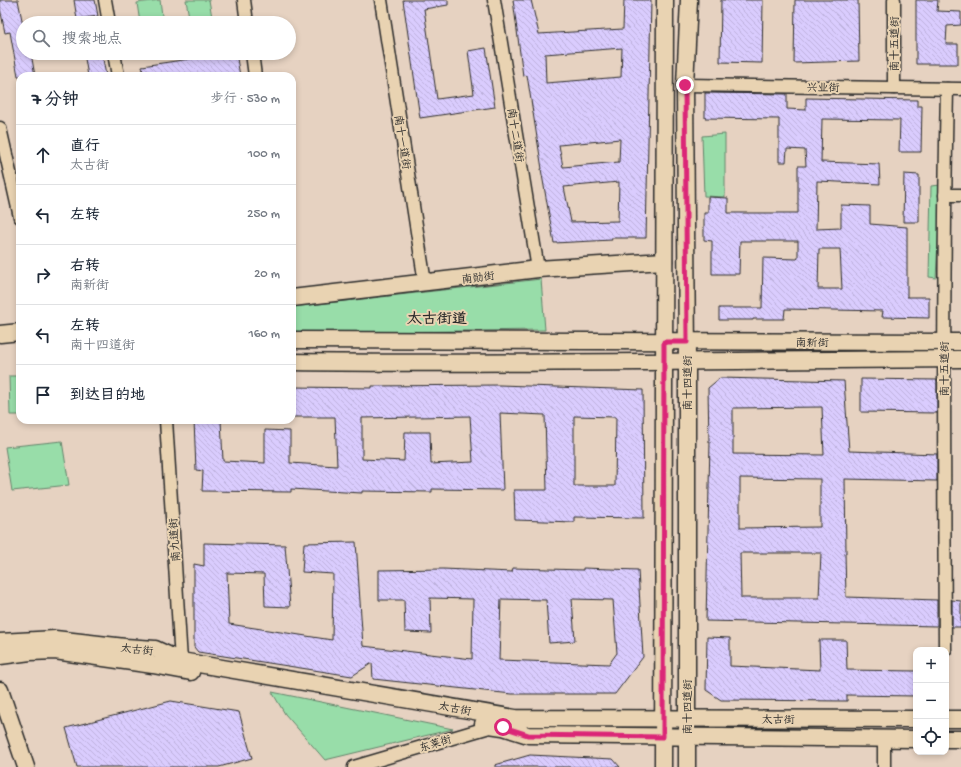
<!DOCTYPE html>
<html lang="zh">
<head>
<meta charset="utf-8">
<style>
  body { margin:0; font-family:"Gochi Hand","LXGW WenKai TC",sans-serif; background:#f6f6f7; color:#1f2937 }
  .controls { position:absolute; right:12px; bottom:12px; display:grid; overflow:hidden; border-radius:8px; box-shadow:0 2px 6px #0003 }
  .controls button { width:36px; height:36px; display:grid; place-items:center; padding:0; border:0; border-bottom:1px solid #e0e1e3; background:#fff; color:#1f2937; font:20px sans-serif }
  .stop { position:absolute; width:12px; height:12px; margin:-9px; border:3px solid #db2777; border-radius:50%; background:#fff }
  .stop.end { background:#db2777; border-color:#fff; box-shadow:0 1px 4px #0008 }
  .list { margin:0; padding:0; list-style:none }
  h2 { display:flex; justify-content:space-between; align-items:center; height:52px; margin:0; padding:0 16px; font-size:17px }
  h2 small { font-size:13px; font-weight:400; color:#747a83 }
  .list li { display:grid; grid-template-columns:26px 1fr auto; gap:12px; align-items:center; box-sizing:border-box; height:60px; padding:0 16px; border-top:1px solid #e0e1e3 }
  .list b { display:block; font-size:15px; white-space:nowrap }
  .list p { margin:0; font-size:13px; white-space:nowrap; color:#747a83 }
  .list em { font-size:13px; font-style:normal; color:#747a83 }
  .icon { flex:none; width:22px; height:22px; fill:none; stroke:currentColor; stroke-width:2; stroke-linecap:round; stroke-linejoin:round }
  .map { position:relative; flex:none; width:961px; height:767px; overflow:hidden }
  .search { position:absolute; background:#fff; box-shadow:0 2px 6px #0003; left:16px; top:16px; width:280px; height:44px; display:flex; align-items:center; gap:10px; box-sizing:border-box; padding:0 14px; border-radius:22px; color:#747a83; font-size:15px }
  .panel { position:absolute; background:#fff; box-shadow:0 2px 6px #0003; left:16px; top:72px; width:280px; height:352px; border-radius:12px }
  .map>svg:first-child { display:block }
  .park { fill:#98dda9; stroke:#62846a }
  .building { fill:url(#building-back-hatch); stroke:#2b2b2b; fill-rule:evenodd }
  .lines { fill:none; stroke-linecap:round; stroke-linejoin:round }
  .minor-casing { stroke:#2b2b2b; stroke-width:15 }
  .major-casing { stroke:#2b2b2b; stroke-width:19 }
  .minor { stroke:#e9d3b2; stroke-width:12 }
  .major { stroke:#e9d3b2; stroke-width:16 }
  .route { stroke:#db2777; stroke-width:5 }
  .labels { text-anchor:middle; stroke-width:4; stroke-linejoin:round; paint-order:stroke }
  .street-label { font-size:11px; fill:#2b2b2b; stroke:#e9d3b2 }
  .district-label { font-size:15px; font-weight:bold; fill:#2b2b2b; stroke:#e9d3b2 }
</style>
</head>
<body>
<div class="map">
<svg width="961" height="767" viewBox="0 0 961 767">
  <defs>
    <pattern id="building-back-hatch" width="6" height="6" patternUnits="userSpaceOnUse"><rect width="6" height="6" fill="#daccfe"/><path d="M-1 5l2 2M0 0l6 6M5-1l2 2" fill="none" stroke="#bbafda"/></pattern>
  </defs>
  <rect width="100%" height="100%" fill="#e6d2c1"/>
  <filter id="ink" filterUnits="userSpaceOnUse"><feTurbulence type="fractalNoise" baseFrequency=".025" numOctaves="2"/><feDisplacementMap in="SourceGraphic" scale="8" xChannelSelector="R" yChannelSelector="G"/><feConvolveMatrix kernelMatrix="1 2 1 2 8 2 1 2 1" color-interpolation-filters="sRGB"/></filter>
  <g filter="url(#ink)">
    <!-- park -->
    <g class="park">
      <path d="M160,0l3,23h-23l-3,-20z"/>
      <path d="M186,0h23l4,23h-23z"/>
      <path d="M725,134v63l-21,-1 -2,-60z"/>
      <path d="M941,185l-5,93 -7,-1 2,-91z"/>
      <path d="M541,279l4,51 -253,3v-26z"/>
      <path d="M9,376h11v39h-10z"/>
      <path d="M62,441l7,44 -57,6 -7,-44z"/>
      <path d="M272,692l181,37 -128,31 -40,-46z"/>
    </g>
    <!-- building -->
    <g class="building">
      <path d="M0,0h18l5,25v28h8l4,23h-17l-8,-44 -5,1 -5,-25z"/>
      <path d="M74,0h21l3,16 -21,3z"/>
      <path d="M403,0h45v5l-24,4 13,90 37,-5 -6,-43 18,-3 9,59 -75,11z"/>
      <path d="M513,0h18l8,34 84,-5 1,-29h27l-5,238h-35l1,2 -58,3 -13,-74h1l-15,-94 -4,1zM622,48l-1,29 -75,6 -1,-29zM620,139l-1,23 -56,5 -4,-22zM619,182l-1,39 -47,1 -7,-35z"/>
      <path d="M721,0h42l-1,63 -42,-1z"/>
      <path d="M795,0h63l1,61 -65,2z"/>
      <path d="M916,0h22l-1,11 24,1v13l-14,1 -1,18h12v20h-42z"/>
      <path d="M84,53h18l4,23h-18z"/>
      <path d="M230,53h6l4,23h-96l-2,-10z"/>
      <path d="M705,93l82,1v15l19,1v-12l111,2v6h5l-1,46h-22l1,-32 -78,-1 -1,43 58,2 1,20 -63,-3 -1,48 25,-1v-23l29,1v18l37,3v70h22v21l-47,-1 1,-6 -98,-2 -1,10h-31v1h-34v-12h43l1,-50 34,1 1,-1v-17h-58l-1,33h-27v-33l-8,-1v-27h4v-16l20,1v15h70v-47h8l-1,-16 -18,-1 -1,13h-7v-43l-74,-1zM819,249h21l2,40h-24z"/>
      <path d="M904,174l15,1v47h-16z"/>
      <path d="M720,378l124,3 5,70 88,3v27l-92,-2 1,74h-1l1,44 91,3v26l-231,-5 4,-179h-1l-1,-54zM822,407l2,48 -91,-1v-46zM740,478l80,1v48l-80,1zM740,553h81l-2,45h-78z"/>
      <path d="M861,379l76,1v33l-76,-1z"/>
      <path d="M499,385l144,5 1,128 -70,-1v5l-59,-2 -1,-30h33l-2,-75 -45,-2 3,77 -71,-1v3l-70,-1v2l-71,-4v3l-89,-1 1,-20 -7,-1 -2,-50h27l2,41 42,2v-33l25,1v32l47,3 -2,-49h-43v-30l80,1v-2zM470,416l3,46 -42,2 -1,-32h-25l-1,29 -42,-2v-41zM574,416l42,1 -1,69h-41z"/>
      <path d="M356,542l7,104 109,13 1,-60 -43,-1 1,35 -26,-1 -1,-32h-25v-30l64,-1 69,3 1,-4 70,2v-2l55,2 5,87 -28,37h-103l-139,-15 -1,-16 -20,13 -154,-24 -4,-5v-83l10,2v-23l81,2 5,62 -25,-1 -1,-32 -37,-1 2,51 103,16 1,-66 -31,-2 2,-29zM501,599l45,1 3,43 26,-2 -3,-42 41,1 4,53 -8,11 -110,-4z"/>
      <path d="M952,600l9,1v26h-9z"/>
      <path d="M707,637l23,1v28l90,4 -1,-30h27l1,30 69,1v25l-69,-1v6l-126,-1 -15,-10z"/>
      <path d="M171,701l68,11 13,46 -33,9h-142l-11,-39z"/>
      <path d="M530,755l83,4 7,8h-125v-2z"/>
    </g>
    <g class="lines">
      <defs>
        <g id="minor">
          <path d="M105,0l4,23"/>
          <path d="M244,0l3,23"/>
          <path d="M381,0l44,283"/>
          <path d="M494,0l44,269"/>
          <path d="M114,53l4,23"/>
          <path d="M252,53l3,23"/>
          <path d="M685,85l276,4"/>
          <path d="M894,88v-88"/>
          <path d="M0,128l20,89"/>
          <path d="M945,195h16"/>
          <path d="M166,420l15,241"/>
          <path d="M945,650c-1,-187 -2,-374 2,-561"/>
          <path d="M884,739v28"/>
          <path d="M354,767l139,-41"/>
        </g>
        <g id="major">
          <path d="M292,298l246,-29 126,-8"/>
          <path d="M0,334l20,-2"/>
          <path d="M292,340l669,2"/>
          <path d="M292,362c223,3 446,-2 669,-3"/>
          <path d="M0,642l55,-3 70,8 30,2 26,12 334,57 401,1"/>
          <path d="M0,656l30,-4 25,-1 98,14 38,7"/>
          <path d="M0,690l26,77"/>
          <path d="M946,719h15"/>
          <path d="M483,724l20,3 25,8 388,4"/>
          <path d="M946,739h15"/>
          <path d="M663,767l2,-767"/>
          <path d="M687,767v-405l-2,-277 4,-85"/>
        </g>
      </defs>
      <!-- minor casing -->
      <use href="#minor" class="minor-casing"/>
      <!-- major casing -->
      <use href="#major" class="major-casing"/>
      <!-- minor -->
      <use href="#minor" class="minor"/>
      <!-- major -->
      <use href="#major" class="major"/>
    </g>
  </g>
  <g class="lines" filter="url(#ink)">
    <!-- route -->
    <path class="route" d="M503,727l25,8 135,2 1,-395h23l-2,-257"/>
  </g>
  <g class="labels">
    <!-- street labels -->
    <g class="street-label">
      <text transform="translate(894 44) rotate(-90)" y="4">南十五道街</text>
      <text transform="translate(823 87) rotate(1)" y="4">兴业街</text>
      <text transform="translate(516 135) rotate(81)" y="4">南十二道街</text>
      <text transform="translate(403 142) rotate(81)" y="4">南十一道街</text>
      <text transform="translate(478 277) rotate(-7)" y="4">南勋街</text>
      <text x="812" y="346">南新街</text>
      <text transform="translate(944 369) rotate(-90)" y="4">南十五道街</text>
      <text transform="translate(687 383) rotate(-90)" y="4">南十四道街</text>
      <text transform="translate(174 540) rotate(-94)" y="4">南九道街</text>
      <text transform="translate(137 649) rotate(6)" y="4">太古街</text>
      <text transform="translate(687 707) rotate(-90)" y="4">南十四道街</text>
      <text transform="translate(455 708) rotate(10)" y="4">太古街</text>
      <text x="778" y="723">太古街</text>
      <text transform="translate(435 743) rotate(-17)" y="4">东莱街</text>
    </g>
    <!-- district labels -->
    <g class="district-label">
      <text x="437" y="323">太古街道</text>
    </g>
  </g>
</svg>
<div class="controls">
<button>+</button>
<button>−</button>
<button><svg class="icon" aria-label="locate" viewBox="0 0 24 24"><circle cx="12" cy="12" r="6"/><path d="M12 2v4M12 18v4M2 12h4M18 12h4"/></svg></button>
</div>
<div class="stop" style="left:503px;top:727px"></div>
<div class="stop end" style="left:685px;top:85px"></div>
<div class="search"><svg class="icon" aria-label="search" viewBox="0 0 24 24"><circle cx="10" cy="10" r="6"/><path d="M15 15l6 6"/></svg>搜索地点</div>
<section class="panel">
<h2>7 分钟<small>步行 · 530 m</small></h2>
<ul class="list">
<li><svg class="icon" aria-label="ahead" viewBox="0 0 24 24"><path d="M12 20V5M6 11l6-6 6 6"/></svg><div><b>直行</b><p>太古街</p></div><em>100 m</em></li>
<li><svg class="icon" aria-label="left" viewBox="0 0 24 24"><path d="M17 20v-9H6M10 6l-5 5 5 5"/></svg><div><b>左转</b></div><em>250 m</em></li>
<li><svg class="icon" aria-label="right" viewBox="0 0 24 24"><path d="M7 20v-9h11M14 6l5 5-5 5"/></svg><div><b>右转</b><p>南新街</p></div><em>20 m</em></li>
<li><svg class="icon" aria-label="left" viewBox="0 0 24 24"><path d="M17 20v-9H6M10 6l-5 5 5 5"/></svg><div><b>左转</b><p>南十四道街</p></div><em>160 m</em></li>
<li><svg class="icon" aria-label="arrive" viewBox="0 0 24 24"><path d="M6 21V4h12l-3 4 3 4H6"/></svg><div><b>到达目的地</b></div></li>
</ul>
</section>
</div>
</body>
</html>
